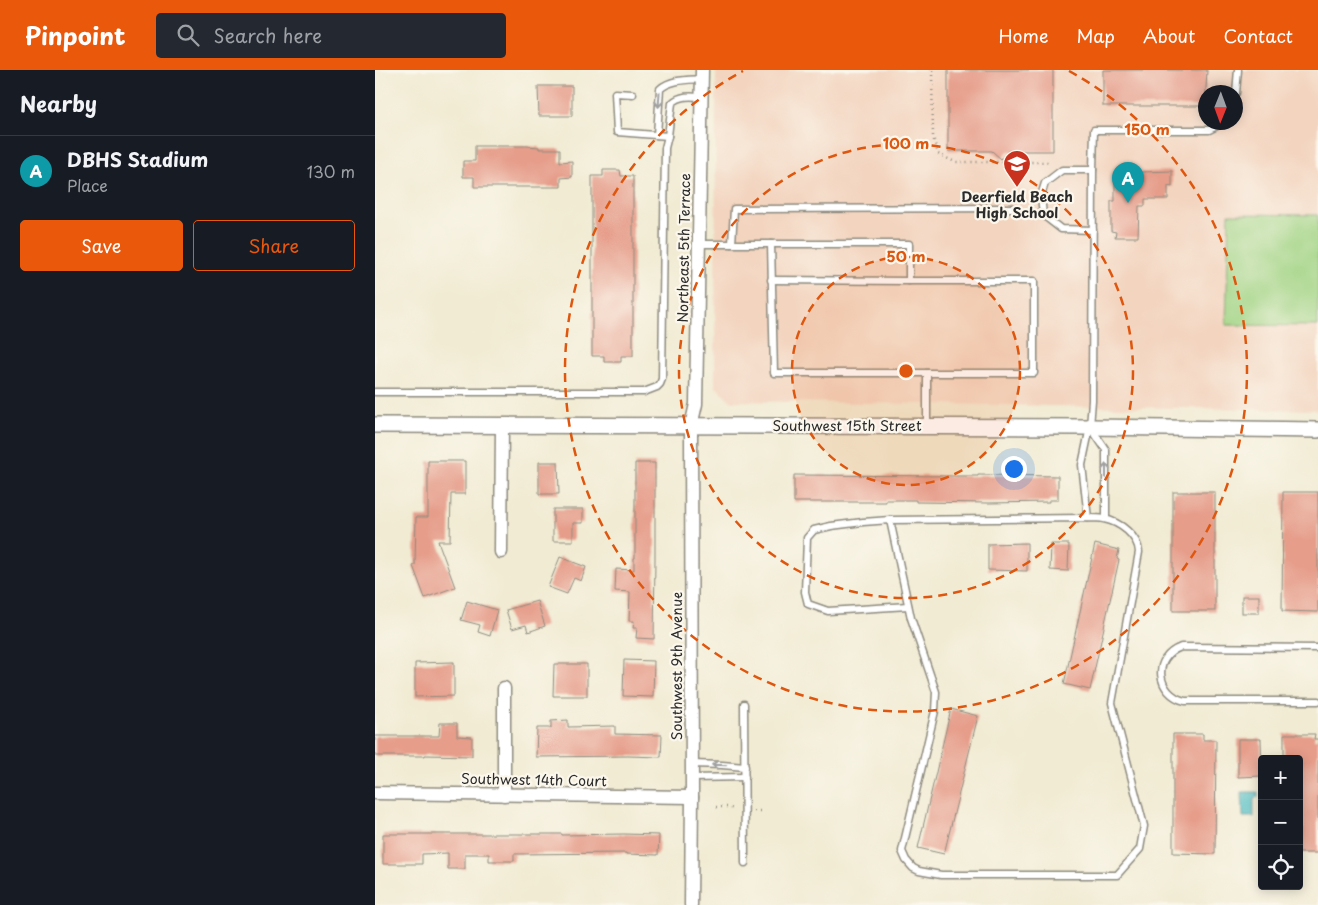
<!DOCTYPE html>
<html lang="en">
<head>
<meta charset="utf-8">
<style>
  body { margin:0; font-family:"Playpen Sans",sans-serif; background:#242831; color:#f1f3f6 }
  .controls { position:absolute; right:15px; bottom:15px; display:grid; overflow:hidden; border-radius:5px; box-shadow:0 2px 12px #0003 }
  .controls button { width:45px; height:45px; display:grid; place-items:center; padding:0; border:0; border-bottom:1px solid #363941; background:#171b24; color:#f1f3f6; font:25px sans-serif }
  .compass { position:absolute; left:823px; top:15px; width:45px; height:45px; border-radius:50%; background:#171b24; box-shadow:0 2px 12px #0003; rotate:181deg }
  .you { position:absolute; left:638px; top:398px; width:18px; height:18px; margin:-12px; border:4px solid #fff; border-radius:50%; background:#1a73e8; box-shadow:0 0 0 8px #1a73e833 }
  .badge { display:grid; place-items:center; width:32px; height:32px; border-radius:50%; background:#ea580c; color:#fff; font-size:16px; font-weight:700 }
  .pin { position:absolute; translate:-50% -41px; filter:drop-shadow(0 1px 2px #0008) }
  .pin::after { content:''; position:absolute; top:26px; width:18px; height:15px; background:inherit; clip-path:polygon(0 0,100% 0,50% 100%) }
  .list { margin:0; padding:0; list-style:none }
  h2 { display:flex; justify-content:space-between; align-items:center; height:65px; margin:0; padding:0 20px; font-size:21px }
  h2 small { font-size:16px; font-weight:400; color:#9ea1a6 }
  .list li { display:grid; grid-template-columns:32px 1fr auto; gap:15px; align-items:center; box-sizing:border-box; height:70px; padding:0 20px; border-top:1px solid #363941 }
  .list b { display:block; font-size:19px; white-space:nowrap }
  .list p { margin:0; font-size:16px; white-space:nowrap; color:#9ea1a6 }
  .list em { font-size:16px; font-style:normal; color:#9ea1a6 }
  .actions { display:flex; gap:10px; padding:15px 20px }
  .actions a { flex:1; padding:11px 0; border:1px solid #ea580c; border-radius:5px; text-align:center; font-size:18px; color:#ea580c }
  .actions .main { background:#ea580c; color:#fff }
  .icon { flex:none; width:28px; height:28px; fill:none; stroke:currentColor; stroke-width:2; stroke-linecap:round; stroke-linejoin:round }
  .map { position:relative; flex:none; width:943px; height:835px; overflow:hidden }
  header { display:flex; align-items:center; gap:30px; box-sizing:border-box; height:70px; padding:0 25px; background:#ea580c; color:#fff }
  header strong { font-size:24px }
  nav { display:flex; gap:28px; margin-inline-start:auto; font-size:18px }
  .search { width:350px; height:45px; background:#242831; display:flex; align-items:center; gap:12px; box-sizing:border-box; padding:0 18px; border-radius:5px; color:#9ea1a6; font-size:19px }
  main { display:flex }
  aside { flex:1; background:#171b24 }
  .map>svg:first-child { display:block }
  .built { fill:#f3d4bf; fill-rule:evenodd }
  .green { fill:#a0d383; stroke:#667f57 }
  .water { fill:#4cbbc2; stroke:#3c7376 }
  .building { fill:#e69d8a }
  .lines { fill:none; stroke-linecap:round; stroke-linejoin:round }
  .service-casing { stroke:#8e8b7f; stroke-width:9 }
  .minor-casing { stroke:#8e8b7f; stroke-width:15 }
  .tertiary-casing { stroke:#8e8b7f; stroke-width:18 }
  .path { stroke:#8e8b7f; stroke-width:2.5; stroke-dasharray:1 4; stroke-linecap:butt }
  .service { stroke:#fff; stroke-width:6 }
  .minor { stroke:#fff; stroke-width:12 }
  .tertiary { stroke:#fff; stroke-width:15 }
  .oneway { stroke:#a0a0a0 }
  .ring { fill:none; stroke:#df570e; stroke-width:2.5; stroke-dasharray:9 6 }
  .labels { text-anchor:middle; stroke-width:4.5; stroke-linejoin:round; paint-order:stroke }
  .poi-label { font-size:14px; font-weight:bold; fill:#2b2b2b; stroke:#fbf7ec }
  .street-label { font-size:14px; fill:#2b2b2b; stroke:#fbf7ec }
  .centre { fill:#df570e; stroke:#fbf7ec; stroke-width:2.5 }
  .ring-label { font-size:15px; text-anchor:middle; font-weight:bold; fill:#df570e; stroke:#fbf7ec; stroke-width:4.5; stroke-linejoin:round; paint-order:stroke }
</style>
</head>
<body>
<header>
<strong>Pinpoint</strong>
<div class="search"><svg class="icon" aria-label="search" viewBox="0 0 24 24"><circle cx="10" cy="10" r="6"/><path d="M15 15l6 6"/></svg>Search here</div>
<nav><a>Home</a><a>Map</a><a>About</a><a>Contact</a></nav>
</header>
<main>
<aside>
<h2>Nearby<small></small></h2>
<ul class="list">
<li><span class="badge" style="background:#0f9aa8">A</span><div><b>DBHS Stadium</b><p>Place</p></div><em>130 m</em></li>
</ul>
<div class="actions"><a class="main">Save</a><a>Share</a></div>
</aside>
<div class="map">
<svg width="943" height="835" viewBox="0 0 943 835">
  <rect width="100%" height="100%" fill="#fbf7ec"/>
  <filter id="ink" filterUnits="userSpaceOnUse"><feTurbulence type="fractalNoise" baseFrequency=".02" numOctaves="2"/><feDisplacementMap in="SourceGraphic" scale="10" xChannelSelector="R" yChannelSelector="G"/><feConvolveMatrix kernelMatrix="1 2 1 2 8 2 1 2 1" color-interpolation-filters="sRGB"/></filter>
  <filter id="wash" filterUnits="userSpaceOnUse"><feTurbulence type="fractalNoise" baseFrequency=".0096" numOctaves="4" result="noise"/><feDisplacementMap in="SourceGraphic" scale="20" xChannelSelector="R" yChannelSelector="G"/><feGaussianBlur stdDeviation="1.12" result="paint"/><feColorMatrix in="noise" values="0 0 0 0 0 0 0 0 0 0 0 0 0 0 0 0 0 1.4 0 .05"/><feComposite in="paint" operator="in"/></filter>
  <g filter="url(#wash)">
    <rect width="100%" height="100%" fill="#f1ebd3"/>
    <!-- built -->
    <path class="built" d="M341,0h602v340l-587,-9 -16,-15zM831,22h30v30h-30z"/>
    <!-- green -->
    <path class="green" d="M854,144l89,1v111l-92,-1z"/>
    <!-- water -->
    <path class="water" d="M867,722h16v5l-4,1v19h-11z"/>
    <g id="blocks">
      <!-- building -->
      <g class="building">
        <path d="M573,0h105v81h-45l-7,8 -9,-8h-44z"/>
        <path d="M728,0h104l-2,36h-102z"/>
        <path d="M163,16h34v30h-33z"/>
        <path d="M100,76h52l12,1v2h21v13l12,-1v16l-11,1v9h-87v-10h-11v-16h12z"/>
        <path d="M228,100h17l1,6h12v180h-12v6h-17v-6h-12v-180h11z"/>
        <path d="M797,101v16l-4,-1v13h-23v7h-6l-1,31h-23l1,-5 -5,-1v-30h4v-25l27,-1v-3z"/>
        <path d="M53,391h37v33h-14l-1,47h-12l17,46 -30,11 -12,-32 2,-1 1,-48h12z"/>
        <path d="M164,392h19l1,32h-20z"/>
        <path d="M260,393h20v96l-1,80 -18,-1 1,-10h-4l1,-7h-5l1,-29 -15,-1 1,-22 18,1v-12h1z"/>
        <path d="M419,405l163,1h21v-1l80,1v24h-9v2l-60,1 -73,-1v-2h-30v2h-92z"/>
        <rect x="798" y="422" width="42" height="119"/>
        <path d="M908,422h35v120l-36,-1z"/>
        <path d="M178,439h30v14h-10v18h-20z"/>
        <path d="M652,473v28l-39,-1v-26z"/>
        <path d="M676,474h18l-1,27 -18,-1z"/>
        <path d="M720,474l24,6 -2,9 2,1 -29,130 -26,-6z"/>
        <path d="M185,487l26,10 -5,14 -7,-3 -7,16 -19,-7z"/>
        <rect x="867" y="526" width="17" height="17"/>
        <path d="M92,531l30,9 -7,26 -12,-4 2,-7 -19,-5z"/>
        <path d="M162,531l8,25 -17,6 -2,-7 -14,4 -6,-19z"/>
        <path d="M249,590l30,1 -1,36 -30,-1z"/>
        <path d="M79,592v34l-39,1v-34z"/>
        <path d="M179,594h33v32h-34z"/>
        <path d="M576,639l27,7 -34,138 -26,-6z"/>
        <path d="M193,650v7l47,-1v8l47,1 -1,22 -33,-1 -92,1 1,-29h14v-7z"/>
        <path d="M65,653h17v13l15,1v19l-47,-1v1h-50v-20h64z"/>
        <path d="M798,664h30v6h13l-1,114 -42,-1z"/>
        <path d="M909,664h31l-1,5h4v114h-19v-94h-15z"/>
        <path d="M863,669h23l1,37 -24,1z"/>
        <path d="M8,764h179v1l62,-1 35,1 -1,20 -32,-1v-1l-112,1v7h-25v-7h-24v15h-17v-16l-26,1v10h-39z"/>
      </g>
    </g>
  </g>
  <g filter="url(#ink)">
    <use href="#blocks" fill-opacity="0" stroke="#8e8b7f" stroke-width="1"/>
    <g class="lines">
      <defs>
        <g id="service">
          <path d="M861,23l2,-23"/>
          <path d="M258,24l-18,-1 2,39 51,4"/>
          <path d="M282,65l3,-46c11,-10 28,-9 42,-10"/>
          <path d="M718,160l-32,-1 -18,-14 -2,-19 4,-13 17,-13h31"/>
          <path d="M323,174h211v37h125v92h-107v54"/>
          <path d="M357,174l2,-35 279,-1"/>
          <path d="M396,174l3,129h153"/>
          <path d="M396,210l138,1"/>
          <path d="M0,322h269l13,-5 3,-3 2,-5 3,-231 3,-12 4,-33c9,-8 18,-7 30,-6"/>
          <path d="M716,358l15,22v69"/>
          <path d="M713,448c5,0 11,0 16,1 16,3 34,17 35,33l-27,151 32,123 -4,23 -23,26h-176l-22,-4 -6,-3 -7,-8 -4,-9 33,-140 1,-19 -25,-74 -21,-98z"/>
          <path d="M713,448l-6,-53 8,-38 2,-27 1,-230 1,-40h115l16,-8"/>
          <path d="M515,450l-27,2 -32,4 -17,4 -7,8 -2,54 3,12 20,7 80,-5"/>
          <path d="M943,578l-137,-1c-30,11 -24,47 4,54h133"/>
          <path d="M369,634l1,159"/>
          <path d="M317,694l30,1 23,2"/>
          <path d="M317,708l53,-1"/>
        </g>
        <g id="minor">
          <path d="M126,482l1,-126"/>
          <path d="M0,723l317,4"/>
          <path d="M129,725v-107"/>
          <path d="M316,835l1,-108 -1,-371 5,-22 6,-334"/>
        </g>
        <path id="tertiary" d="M0,355l715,2 228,3"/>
      </defs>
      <!-- service casing -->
      <use href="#service" class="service-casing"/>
      <!-- minor casing -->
      <use href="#minor" class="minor-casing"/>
      <!-- tertiary casing -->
      <use href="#tertiary" class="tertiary-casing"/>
      <!-- path -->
      <g class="path">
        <path d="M557,0l1,67 5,17 17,8h96"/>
        <path d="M341,737h11l7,2"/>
        <path d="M379,741h9"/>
      </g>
      <!-- service -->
      <use href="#service" class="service"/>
      <!-- minor -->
      <use href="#minor" class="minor"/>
      <!-- tertiary -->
      <use href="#tertiary" class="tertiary"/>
    </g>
    <!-- one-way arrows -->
    <defs><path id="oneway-shaft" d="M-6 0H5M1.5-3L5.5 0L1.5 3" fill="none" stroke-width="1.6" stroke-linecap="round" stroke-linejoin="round" transform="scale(1.25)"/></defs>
    <g class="oneway">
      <use href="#oneway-shaft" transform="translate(284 30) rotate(94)"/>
      <use href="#oneway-shaft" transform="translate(731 401) rotate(-90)"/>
      <use href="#oneway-shaft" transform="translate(344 695) rotate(-178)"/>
    </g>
  </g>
  <!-- distance rings -->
  <circle cx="531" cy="301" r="114" fill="#df570e" fill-opacity=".12"/>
  <g class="ring">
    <circle cx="531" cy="301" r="114"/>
    <circle cx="531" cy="301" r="227"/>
    <path d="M694 1A341 341 0 1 1 368 1"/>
  </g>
  <!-- icons -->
  <defs>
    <symbol id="school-pin" viewBox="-11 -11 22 30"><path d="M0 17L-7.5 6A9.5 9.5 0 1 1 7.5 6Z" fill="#c8321e" stroke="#fbf7ec"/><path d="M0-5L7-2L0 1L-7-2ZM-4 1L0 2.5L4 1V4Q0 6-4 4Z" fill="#fff"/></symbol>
  </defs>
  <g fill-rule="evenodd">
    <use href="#school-pin" x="626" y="78" width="32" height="43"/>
  </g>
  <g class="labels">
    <!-- poi labels -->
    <g class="poi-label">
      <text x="642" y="132">Deerfield Beach<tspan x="642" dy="16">High School</tspan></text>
    </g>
    <!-- street labels -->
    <g class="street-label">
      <text transform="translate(309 178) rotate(-89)" y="5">Northeast 5th Terrace</text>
      <text x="472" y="361">Southwest 15th Street</text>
      <text transform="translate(302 596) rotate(-90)" y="5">Southwest 9th Avenue</text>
      <text transform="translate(159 710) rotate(1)" y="5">Southwest 14th Court</text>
    </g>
  </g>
  <circle cx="531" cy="301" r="8" class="centre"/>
  <g class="ring-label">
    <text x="772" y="65">150 m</text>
    <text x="531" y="79">100 m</text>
    <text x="531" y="192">50 m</text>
  </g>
</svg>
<div class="controls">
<button>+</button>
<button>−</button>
<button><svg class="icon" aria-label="locate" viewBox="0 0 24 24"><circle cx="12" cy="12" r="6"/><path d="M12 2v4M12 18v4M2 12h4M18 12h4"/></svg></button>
</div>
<svg class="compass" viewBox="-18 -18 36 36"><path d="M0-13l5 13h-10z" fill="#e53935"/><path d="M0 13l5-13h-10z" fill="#9ea1a6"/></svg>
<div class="you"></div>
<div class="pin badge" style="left:753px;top:133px;background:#0f9aa8">A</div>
</div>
</main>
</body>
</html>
